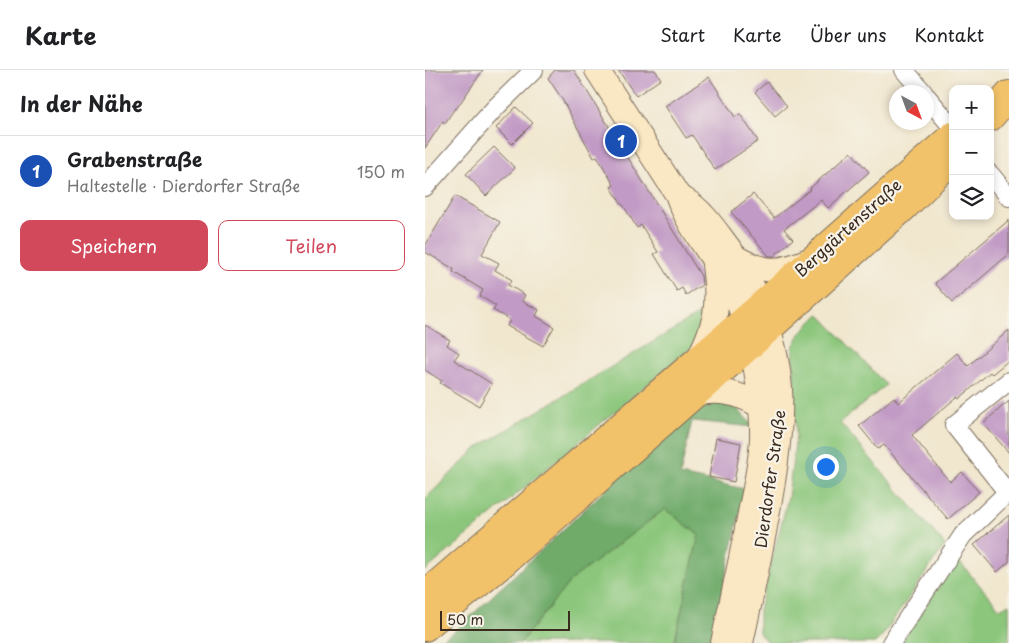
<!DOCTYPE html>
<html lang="de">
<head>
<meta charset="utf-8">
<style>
  body { margin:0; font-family:"Playpen Sans",sans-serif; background:#f2f2f2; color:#202124 }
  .controls { position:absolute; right:15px; top:15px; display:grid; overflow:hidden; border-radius:10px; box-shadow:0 2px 8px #0003 }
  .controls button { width:45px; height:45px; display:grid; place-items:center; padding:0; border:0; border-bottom:1px solid #e0e0e0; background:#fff; color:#202124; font:25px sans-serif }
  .compass { position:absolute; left:464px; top:15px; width:45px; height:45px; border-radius:50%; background:#fff; box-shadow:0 2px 8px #0003; rotate:139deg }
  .scale { position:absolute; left:15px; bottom:12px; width:130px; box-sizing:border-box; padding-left:5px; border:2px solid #3b2a1e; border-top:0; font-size:14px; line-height:18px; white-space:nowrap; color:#3b2a1e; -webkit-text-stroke:4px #f7f3e8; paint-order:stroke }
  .you { position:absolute; left:400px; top:396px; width:18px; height:18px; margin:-12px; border:4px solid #fff; border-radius:50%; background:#1a73e8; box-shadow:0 0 0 8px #1a73e833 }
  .badge { display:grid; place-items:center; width:32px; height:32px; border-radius:50%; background:#d1495b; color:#fff; font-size:16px; font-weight:700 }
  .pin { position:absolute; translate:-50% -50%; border:2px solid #fff; box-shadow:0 1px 5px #0006 }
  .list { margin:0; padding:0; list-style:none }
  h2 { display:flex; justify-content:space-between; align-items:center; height:65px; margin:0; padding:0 20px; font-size:21px }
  h2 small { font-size:16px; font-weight:400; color:#757577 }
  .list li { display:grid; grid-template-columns:32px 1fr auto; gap:15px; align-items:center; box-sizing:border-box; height:70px; padding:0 20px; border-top:1px solid #e0e0e0 }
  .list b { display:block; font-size:19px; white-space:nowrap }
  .list p { margin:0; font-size:16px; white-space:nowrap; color:#757577 }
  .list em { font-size:16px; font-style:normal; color:#757577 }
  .actions { display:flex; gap:10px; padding:15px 20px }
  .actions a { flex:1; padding:11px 0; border:1px solid #d1495b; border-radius:10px; text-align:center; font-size:18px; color:#d1495b }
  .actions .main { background:#d1495b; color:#fff }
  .icon { flex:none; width:28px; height:28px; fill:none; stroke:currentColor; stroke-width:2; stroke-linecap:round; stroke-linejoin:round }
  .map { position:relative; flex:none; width:584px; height:573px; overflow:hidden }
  header { display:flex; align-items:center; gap:30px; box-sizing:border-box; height:70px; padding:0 25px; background:#fff; border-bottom:1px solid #e0e0e0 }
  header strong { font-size:24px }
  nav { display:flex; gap:28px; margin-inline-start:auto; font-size:18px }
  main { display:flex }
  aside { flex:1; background:#fff }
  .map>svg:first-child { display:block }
  .green { fill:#8bc67b; stroke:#63784c }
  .forest { fill:#70ab6b; stroke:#566a44 }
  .building { fill:#c19ac5 }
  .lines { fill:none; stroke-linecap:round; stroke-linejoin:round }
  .street-casing { stroke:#7b6c5c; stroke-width:20 }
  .secondary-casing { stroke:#7b6c5c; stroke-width:26 }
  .primary-casing { stroke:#7b6c5c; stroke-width:30 }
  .highway-casing { stroke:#7b6c5c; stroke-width:30 }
  .street { stroke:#fff; stroke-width:18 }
  .secondary { stroke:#fae7c3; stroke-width:24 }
  .primary { stroke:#f2c26a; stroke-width:28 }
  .highway { stroke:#f2c26a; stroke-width:28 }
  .labels { text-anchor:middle; stroke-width:4.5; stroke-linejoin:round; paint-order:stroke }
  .street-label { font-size:16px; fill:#3b2a1e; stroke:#f7f3e8 }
</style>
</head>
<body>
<header>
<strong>Karte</strong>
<nav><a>Start</a><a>Karte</a><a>Über uns</a><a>Kontakt</a></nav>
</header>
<main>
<aside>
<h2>In der Nähe<small></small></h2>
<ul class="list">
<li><span class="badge" style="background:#1a4fb4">1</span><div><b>Grabenstraße</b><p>Haltestelle · Dierdorfer Straße</p></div><em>150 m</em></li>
</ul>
<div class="actions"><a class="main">Speichern</a><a>Teilen</a></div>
</aside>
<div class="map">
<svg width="584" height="573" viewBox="0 0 584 573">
  <rect width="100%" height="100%" fill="#f7f3e8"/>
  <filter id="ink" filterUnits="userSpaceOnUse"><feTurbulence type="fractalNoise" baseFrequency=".02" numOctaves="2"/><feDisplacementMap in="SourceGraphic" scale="10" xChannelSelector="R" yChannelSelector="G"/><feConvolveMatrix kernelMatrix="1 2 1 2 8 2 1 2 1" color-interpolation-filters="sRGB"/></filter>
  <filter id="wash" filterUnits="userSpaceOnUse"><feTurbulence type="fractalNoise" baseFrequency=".0096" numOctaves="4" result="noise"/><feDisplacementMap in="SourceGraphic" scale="20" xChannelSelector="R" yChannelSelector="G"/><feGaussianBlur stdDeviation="1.12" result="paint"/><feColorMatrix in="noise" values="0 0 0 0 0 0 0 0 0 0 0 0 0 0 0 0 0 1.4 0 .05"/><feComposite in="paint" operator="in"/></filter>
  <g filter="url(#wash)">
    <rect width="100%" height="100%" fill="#f1e7cf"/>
    <!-- green -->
    <g class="green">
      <path d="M281,240l-12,35 -269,226v-72l53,-52z"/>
      <path d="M394,244l67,71 -46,38 105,122 -62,90 -8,8h-107l-9,-10v-23l29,-112 8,-62 -3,-89 7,-13z"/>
      <path d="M240,439l34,26 -25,108h-154l51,-63z"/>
      <path d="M532,489l43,50 9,-5v39h-108z"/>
    </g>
    <!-- forest -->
    <path class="forest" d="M277,329l33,7 19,21 -62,-6 -12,54 65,14 -34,154h-37l25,-108 -34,-26 -94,71 -51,63h-83l19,-13z"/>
    <g id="blocks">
      <!-- building -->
      <g class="building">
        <path d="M0,0h58l-27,39 -1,-1 -10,15 -2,-2 -18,27z"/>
        <path d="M130,0h19l127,206 1,9 -16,10 -4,-7 -5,3 -23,-37 4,-2 -17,-27 -4,3 -14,-23h-1l-11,-18 3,-2 -17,-29 -3,2 -32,-59 -14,-21z"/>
        <path d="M193,0h37l6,9 -25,17z"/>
        <path d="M284,7l26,40 5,-3 18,27 -43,29 -23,-35 -6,3 -21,-32z"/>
        <path d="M342,12l20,24 -12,10 -20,-24z"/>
        <path d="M91,37l17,16 -21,21 -16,-16z"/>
        <path d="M69,77l21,21 -29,28 -20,-22z"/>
        <path d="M426,82l18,20 -41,36 -7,-8 -37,29 9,10 -19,17h-5l-38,-44 22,-18 21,24 37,-29 -1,-1z"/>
        <path d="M30,126l45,26 -18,32 17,9 -4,7 17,10 -4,5 17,10 -3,6 17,9 -3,6 18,11 -11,19 -36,-20 3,-6 -17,-10 3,-4 -16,-10 3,-6 -30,-18 1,-3 -29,-17v-6z"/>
        <path d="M584,150v34l-57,49 -17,-20z"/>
        <path d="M0,255l25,15 -3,5 12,8 -5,7 38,24 -13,22 -39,-23 2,-2 -17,-11z"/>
        <path d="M584,260v30l-17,14 -2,-2 -31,27 -2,-2 -45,38 38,47 12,-10 17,20 -31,27 -64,-74 -6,4 -19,-23 35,-29 4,6 59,-50 11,13z"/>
        <path d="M584,331v52l-26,-30z"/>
        <path d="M291,368l25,5 -7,39 -25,-5z"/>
        <path d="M584,445v47l-12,10 -23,-27z"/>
      </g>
    </g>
  </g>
  <g filter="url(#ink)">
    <use href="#blocks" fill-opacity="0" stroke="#7b6c5c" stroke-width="1"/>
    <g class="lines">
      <defs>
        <g id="street">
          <path d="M479,0l19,22"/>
          <path d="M502,27l26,31"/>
          <path d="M565,104l19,23"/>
          <path d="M0,117l70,-79 39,-38"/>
          <path d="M582,422l-53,-67 55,-44"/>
          <path d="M466,573l72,-108 46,-44"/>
        </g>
        <g id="secondary">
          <path d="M172,0l80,124c14,42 47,72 63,113 13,36 23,92 22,131 -1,25 -7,50 -12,75 -8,43 -18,87 -27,130"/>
          <path d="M260,130c18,11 30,30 43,47 30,39 48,92 52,141 2,39 -4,79 -11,117 -8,46 -18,92 -28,138"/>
          <path d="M310,187c29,17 46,16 76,2"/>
          <path d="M273,290c18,-37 22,-53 16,-95"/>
          <path d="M268,324c26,-5 45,-2 67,12"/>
        </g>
        <g id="primary">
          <path d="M565,47l19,-22"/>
          <path d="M320,250l208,-184"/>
          <path d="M326,274l155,-139 47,-47"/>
        </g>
        <g id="highway">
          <path d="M0,525l320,-275"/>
          <path d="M0,557l73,-60 253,-223"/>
        </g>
      </defs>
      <!-- street casing -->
      <use href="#street" class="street-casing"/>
      <!-- secondary casing -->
      <use href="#secondary" class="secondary-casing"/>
      <!-- primary casing -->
      <use href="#primary" class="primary-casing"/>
      <!-- highway casing -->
      <use href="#highway" class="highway-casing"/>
      <!-- street -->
      <use href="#street" class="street"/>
      <!-- secondary -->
      <use href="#secondary" class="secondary"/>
      <!-- primary -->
      <use href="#primary" class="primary"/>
      <!-- highway -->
      <use href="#highway" class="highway"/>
    </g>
  </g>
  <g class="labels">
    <!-- street labels -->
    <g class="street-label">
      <text transform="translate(423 158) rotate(-42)" y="6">Berggärtenstraße</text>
      <text transform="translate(345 409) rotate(-82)" y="6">Dierdorfer Straße</text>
    </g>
  </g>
</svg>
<div class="controls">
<button>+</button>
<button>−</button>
<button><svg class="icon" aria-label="layers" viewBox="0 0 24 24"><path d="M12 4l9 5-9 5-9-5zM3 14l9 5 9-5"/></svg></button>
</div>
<svg class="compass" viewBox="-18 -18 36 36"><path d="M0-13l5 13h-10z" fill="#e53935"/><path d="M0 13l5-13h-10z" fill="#757577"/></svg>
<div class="scale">50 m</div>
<div class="you"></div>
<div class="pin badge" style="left:196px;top:71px;background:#1a4fb4">1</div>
</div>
</main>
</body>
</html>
